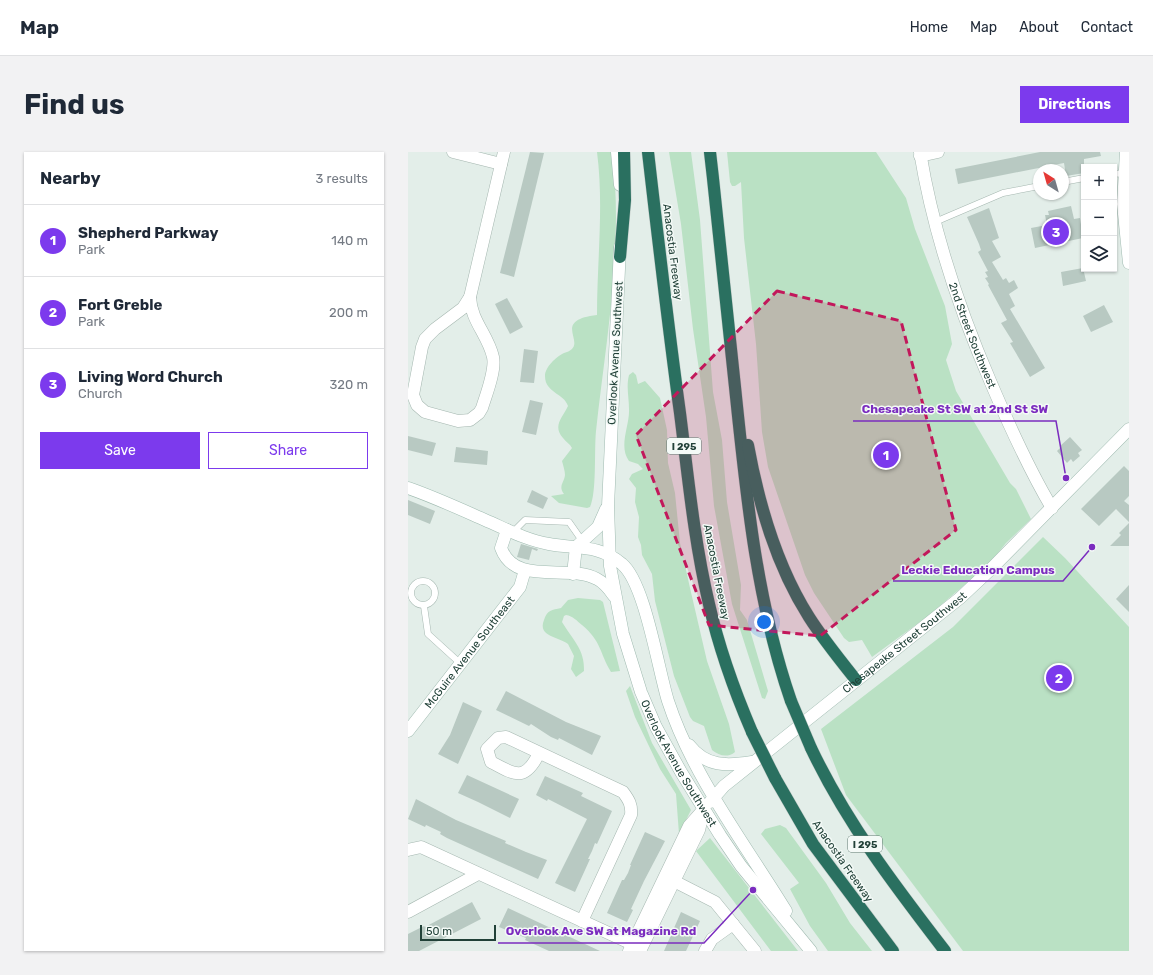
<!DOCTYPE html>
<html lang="en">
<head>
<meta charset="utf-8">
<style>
  body { margin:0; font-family:Rubik,sans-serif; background:#f2f2f3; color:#1f2937 }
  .controls { position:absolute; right:12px; top:12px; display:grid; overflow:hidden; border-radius:0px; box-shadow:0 1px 3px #0004 }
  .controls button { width:36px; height:36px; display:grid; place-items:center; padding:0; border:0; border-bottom:1px solid #e0e1e3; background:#fff; color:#1f2937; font:20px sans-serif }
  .compass { position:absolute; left:625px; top:12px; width:36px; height:36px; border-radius:50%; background:#fff; box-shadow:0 1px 3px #0004; rotate:323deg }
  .scale { position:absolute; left:12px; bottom:10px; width:76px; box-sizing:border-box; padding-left:4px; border:2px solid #214138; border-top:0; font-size:11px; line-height:14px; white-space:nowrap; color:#214138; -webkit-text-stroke:3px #f4faf7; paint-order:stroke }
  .you { position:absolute; left:356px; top:470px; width:14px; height:14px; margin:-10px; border:3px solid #fff; border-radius:50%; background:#1a73e8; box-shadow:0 0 0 6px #1a73e833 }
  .badge { display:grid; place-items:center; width:26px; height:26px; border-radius:50%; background:#7c3aed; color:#fff; font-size:13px; font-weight:700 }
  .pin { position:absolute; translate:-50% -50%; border:2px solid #fff; box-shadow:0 1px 4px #0006 }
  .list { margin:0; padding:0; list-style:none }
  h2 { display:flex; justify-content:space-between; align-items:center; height:52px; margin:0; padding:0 16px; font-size:17px }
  h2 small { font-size:13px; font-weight:400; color:#747a83 }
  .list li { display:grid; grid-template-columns:26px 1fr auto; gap:12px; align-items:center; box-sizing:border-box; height:72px; padding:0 16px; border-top:1px solid #e0e1e3 }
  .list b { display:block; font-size:15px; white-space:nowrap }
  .list p { margin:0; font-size:13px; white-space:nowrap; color:#747a83 }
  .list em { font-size:13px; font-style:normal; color:#747a83 }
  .actions { display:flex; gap:8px; padding:12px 16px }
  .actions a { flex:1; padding:9px 0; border:1px solid #7c3aed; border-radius:0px; text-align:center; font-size:14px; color:#7c3aed }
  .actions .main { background:#7c3aed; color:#fff }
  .icon { flex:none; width:22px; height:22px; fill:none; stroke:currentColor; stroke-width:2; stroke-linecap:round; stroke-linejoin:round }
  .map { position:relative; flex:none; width:721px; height:799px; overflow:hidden; border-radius:0px }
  header { display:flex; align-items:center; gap:24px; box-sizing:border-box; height:56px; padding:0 20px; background:#fff; border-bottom:1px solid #e0e1e3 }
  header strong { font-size:19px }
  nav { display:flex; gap:22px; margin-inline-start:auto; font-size:14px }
  .intro { display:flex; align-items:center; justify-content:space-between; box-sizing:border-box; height:96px; padding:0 24px }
  h1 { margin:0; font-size:28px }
  .button { padding:10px 18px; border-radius:0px; background:#7c3aed; color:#fff; font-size:14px; font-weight:700 }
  main { display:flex; gap:24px; padding:0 24px }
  aside { flex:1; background:#fff; border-radius:0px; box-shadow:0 1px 3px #0004 }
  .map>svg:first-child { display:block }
  .green { fill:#bae1c4 }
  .building { fill:#b8c9c2 }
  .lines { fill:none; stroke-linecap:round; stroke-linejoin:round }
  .lane-casing { stroke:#a5b7b0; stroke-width:7 }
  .street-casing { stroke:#a5b7b0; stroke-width:13 }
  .secondary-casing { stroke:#a0bbb1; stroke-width:13 }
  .highway-casing { stroke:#c1cac7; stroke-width:13 }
  .lane { stroke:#fff; stroke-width:6 }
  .street { stroke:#fff; stroke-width:12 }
  .secondary { stroke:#fff; stroke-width:12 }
  .highway { stroke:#2a7060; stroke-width:12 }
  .highway-bridge-casing { stroke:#c1cac7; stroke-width:13; stroke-linecap:butt }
  .highway-bridge { stroke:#2a7060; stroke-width:12 }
  .marked { fill:#c2185b; fill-opacity:0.2; stroke:#c2185b; stroke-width:3; stroke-dasharray:8 5; stroke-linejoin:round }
  .labels { text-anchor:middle; stroke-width:3; stroke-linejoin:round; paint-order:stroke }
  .shield { fill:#f4faf7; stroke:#607871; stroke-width:1 }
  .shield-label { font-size:10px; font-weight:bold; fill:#214138 }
  .street-label { font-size:11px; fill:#214138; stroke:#f4faf7 }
  .leader { fill:none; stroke:#7b2cbf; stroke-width:1.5 }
  .callout-dot { fill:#7b2cbf; stroke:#f4faf7; stroke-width:1.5 }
  .callout-label { font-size:12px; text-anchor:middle; font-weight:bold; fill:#7b2cbf; stroke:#f4faf7; stroke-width:3; stroke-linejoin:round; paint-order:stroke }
</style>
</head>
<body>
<header>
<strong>Map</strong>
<nav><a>Home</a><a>Map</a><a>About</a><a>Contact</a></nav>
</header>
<div class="intro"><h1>Find us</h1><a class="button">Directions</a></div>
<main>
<aside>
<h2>Nearby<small>3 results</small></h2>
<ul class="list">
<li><span class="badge">1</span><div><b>Shepherd Parkway</b><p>Park</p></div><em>140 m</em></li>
<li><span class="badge">2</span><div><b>Fort Greble</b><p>Park</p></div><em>200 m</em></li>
<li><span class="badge">3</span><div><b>Living Word Church</b><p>Church</p></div><em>320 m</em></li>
</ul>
<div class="actions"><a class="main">Save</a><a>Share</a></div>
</aside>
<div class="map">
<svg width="721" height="799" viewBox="0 0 721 799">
  <rect width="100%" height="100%" fill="#e3eee9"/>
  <!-- green -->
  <g class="green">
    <path d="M189,0h15c12,92 -6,188 -16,279 -2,20 1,61 -6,76l-3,1 -28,-5 -8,-7 13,-2c-6,-8 0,-11 1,-19 0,-4 -2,-10 -3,-14l10,-13c-2,-4 -6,-6 -9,-10 -11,-12 0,-21 5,-32 -4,-13 -23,-13 -23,-30 0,-9 11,-19 19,-23 3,-1 6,-2 8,-4 10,-10 -18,-29 25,-34 0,-55 7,-109 0,-163z"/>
    <path d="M261,0h22l9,68 13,172 9,48 5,62 14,83 -1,25 7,10 21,71 -3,8 -3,-1 -30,-94 -18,-98 -8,-89 -13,-88 -12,-105z"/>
    <path d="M319,0h149l30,46 9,31 30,77 7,38 -6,16 10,31 54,92 6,6 15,30 -25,24 -17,21 -61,52 -56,41 -10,-17 -13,2 -5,-4 -30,-45 -9,-18 -37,-108 -6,-35 -6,-88 -12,-106 -3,-56 -6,4h-3l-2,-4z"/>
    <path d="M225,220l3,3 2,9 7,-3 15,17 7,32 1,33 7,30 5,50 10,45 17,73 22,63 6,28c-7,6 -16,4 -23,-2l-8,-24 -11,-5 -3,-4 -16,-41 -19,-75 -3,-27 -10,-19 -1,-10 -3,-8 1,-20 -4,-15 1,-14 -7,-9 3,-5 11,-5 -5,-5 -9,-3c-11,-15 1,-36 0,-52 0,-12 -3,-22 0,-34z"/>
    <path d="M635,385l22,21 64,69v324h-166l-117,-156 -25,-66 132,-102z"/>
    <path d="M170,446l22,2 3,2 17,69 -9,1c-12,-20 -9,-30 -29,-47 -5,-4 -9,-9 -16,-10l-2,1 -2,6c10,17 23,27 22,49l-8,6 -5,-8 3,-13 -6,-12c-8,-7 -31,-7 -24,-24 3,-10 8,-10 17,-12l7,-8z"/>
    <path d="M222,534l22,57 39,67 -12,24 -3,-40 -16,-25 -25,-52 -9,-26z"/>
    <path d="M372,673l6,3 40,55 24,40 22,28h-44l-18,-25 -20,-37 9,-6 -38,-49 4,-5z"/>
    <path d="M302,686l88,113h1h-28l-75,-100z"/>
  </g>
  <!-- building -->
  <g class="building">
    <path d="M122,0l14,1 -30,124 -14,-4z"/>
    <path d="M632,0h60l1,4 -17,3v14l-18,3 -2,-13 -106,21 -3,-15z"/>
    <path d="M663,54l3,13 6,-1 3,20 -48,10 -4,-20 16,-3 -2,-10h4l-1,-4z"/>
    <path d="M581,56l10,30 -7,3 9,16 -9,5 11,18 3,-2 3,5 5,-3 4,8 -9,6 6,12 -5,3 35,59 -15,9 -20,-34 3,-1 -12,-19 6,-3 -19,-35 1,-1 -4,-6 3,-1 -3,-5 3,-1 -10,-19 3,-2 -2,-6 -12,-27z"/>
    <path d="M675,116l3,13 -23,5 -2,-14z"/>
    <path d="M99,146l16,29 -13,7 -15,-30z"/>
    <path d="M696,153l9,17 -22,10 -8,-16z"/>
    <path d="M116,197l14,2 -4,32 -14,-1z"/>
    <path d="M122,248l13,3 -7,32 -14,-3z"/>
    <path d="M0,284l28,7 -4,13 -24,-6z"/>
    <path d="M662,285l12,13 -4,3 2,3 -7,6 -2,-3 -4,4 -10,-12 4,-4 -1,-1z"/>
    <path d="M48,295l32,4 -1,14 -33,-3z"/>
    <path d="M716,314l5,5v25l-5,5 5,4v17l-13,-13 -17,17 -18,-17z"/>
    <path d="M124,338l16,8 -5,11 -16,-7z"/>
    <path d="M0,348l27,11 -5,13 -22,-9z"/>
    <path d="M721,371v23h-19l11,-11 -2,-2z"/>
    <path d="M113,392l17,5 -1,2 -5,-2 -3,11 -12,-3z"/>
    <path d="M721,433v27l-13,-13z"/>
    <path d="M98,539l60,31 35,14 -9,19 -33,-17 -1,2 -7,-3 -20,-13 -2,2 -33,-16z"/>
    <path d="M55,550l19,9 -24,53 -20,-10 12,-19z"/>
    <path d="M59,623l52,24 -9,19 -32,-16 -20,-9z"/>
    <path d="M137,624l38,17 -2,3 31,15 -15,33 -2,-1 -3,8 -4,8h2l-15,33 -20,-9 32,-64 -39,-20 -1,2 -11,-6z"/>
    <path d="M8,647l40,21 50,21 -1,2 21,9 21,8 -9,19 -91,-41 -7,-4 1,-2 -15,-7 -1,2 -17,-8z"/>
    <path d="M237,680l20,9 -21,40 -13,28 2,1 -6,12 -20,-9 15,-33h2l4,-7 3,-8h-1z"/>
    <path d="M64,750l9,17 -62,32h-11v-17l16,-8 1,1z"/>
    <path d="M100,756l49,23 43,20h-51l-24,-11 1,-2 -27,-11z"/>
    <path d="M273,760l19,9 -14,30h-22z"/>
  </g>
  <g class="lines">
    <defs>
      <g id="lane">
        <path d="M706,22l10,-1"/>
        <path d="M655,30l21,-4"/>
        <path d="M527,70l68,-29 36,-7"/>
        <path d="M105,380l12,-12 44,2 14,20"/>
        <circle cx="15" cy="441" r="12"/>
        <path d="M16,454l4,28 33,30"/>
      </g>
      <g id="street">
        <path d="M45,0l48,12"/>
        <path id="s1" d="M512,0c13,79 39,157 71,231 18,42 37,85 61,125"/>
        <path d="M512,4l18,-4"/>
        <path d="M62,145c1,24 18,38 23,60 3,13 -7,38 -11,51l-3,5 -9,7 -12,1 -33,-9 -8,-7 -4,-10 9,-48 3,-8 10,-10 28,-21z"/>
        <path d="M62,145l34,-145"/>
        <path d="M131,601c-14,29 -24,22 -48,9l-4,-13 11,-11 8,-1 117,55c6,8 9,13 8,23l-49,106"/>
        <path d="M0,698l13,-3 220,101"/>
        <path d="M258,725l49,25 40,49"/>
        <path d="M0,760l70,-38"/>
        <path d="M221,799l60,-125 15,-17"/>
        <path d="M232,799l59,-121 5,-20"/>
        <path d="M297,799l7,-12 21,-15"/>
      </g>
      <g id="secondary">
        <path d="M209,0l3,33"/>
        <path d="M718,0l-3,52 6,59"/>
        <path id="s2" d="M212,95l-12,259 2,60 13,68 18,58 15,35 25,45 39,63 21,31 70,85"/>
        <path d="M0,336c26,9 52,21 77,32 21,9 41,20 64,24 27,5 50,0 73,20 23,19 36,105 46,137 24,74 77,143 118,210"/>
        <path d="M99,378l-6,18c14,39 67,15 96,31 8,4 12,10 17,17"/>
        <path d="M165,422l3,-27 22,-20 8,-18"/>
        <path id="s3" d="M0,579l112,-144 5,-17"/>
        <path d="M281,593c17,22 38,21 63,17"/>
        <path id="s4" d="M302,650l14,-16 236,-188 32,-30 137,-139"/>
      </g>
      <g id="highway">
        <path d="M240,0c10,87 20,174 32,261 8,63 14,128 29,191 10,44 25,86 43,128"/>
        <path d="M302,0c9,78 17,156 25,235 11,106 21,213 56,314"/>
        <path d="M212,105l5,-57 -1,-48"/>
        <path d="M340,293c11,60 28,120 61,172 14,22 31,43 47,63"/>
        <path d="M403,596c35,74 84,138 134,203"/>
        <path d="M367,626l38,66 80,107"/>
      </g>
    </defs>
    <!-- lane casing -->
    <use href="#lane" class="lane-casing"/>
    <!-- street casing -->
    <use href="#street" class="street-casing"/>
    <!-- secondary casing -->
    <use href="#secondary" class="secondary-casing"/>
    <!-- highway casing -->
    <use href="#highway" class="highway-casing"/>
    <!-- lane -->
    <use href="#lane" class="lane"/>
    <!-- street -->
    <use href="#street" class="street"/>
    <!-- secondary -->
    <use href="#secondary" class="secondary"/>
    <!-- highway -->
    <use href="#highway" class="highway"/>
    <defs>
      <g id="highway-bridge">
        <path d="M383,549l20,47"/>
        <path d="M344,580l23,46"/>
      </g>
    </defs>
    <!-- highway-bridge casing -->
    <use href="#highway-bridge" class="highway-bridge-casing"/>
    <!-- highway-bridge -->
    <use href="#highway-bridge" class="highway-bridge"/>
  </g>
  <!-- marked area -->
  <path class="marked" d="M369,139l124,30 55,209 -136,106 -111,-11 -73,-190z"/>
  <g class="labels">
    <!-- shield labels -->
    <g class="shield">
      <rect x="259" y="286" width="34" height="16" rx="3"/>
      <rect x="440" y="684" width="34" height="16" rx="3"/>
    </g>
    <g class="shield-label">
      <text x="276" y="298">I 295</text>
      <text x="457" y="696">I 295</text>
    </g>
    <!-- street labels -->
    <g class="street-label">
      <text transform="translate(265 100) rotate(83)" y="4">Anacostia Freeway</text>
      <text dy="4" stroke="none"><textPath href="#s1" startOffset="191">2nd Street Southwest</textPath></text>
      <text transform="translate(207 201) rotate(-87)" y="4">Overlook Avenue Southwest</text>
      <text transform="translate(309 420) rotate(79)" y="4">Anacostia Freeway</text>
      <text dy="4" stroke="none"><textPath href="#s4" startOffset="252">Chesapeake Street Southwest</textPath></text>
      <text dy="4" stroke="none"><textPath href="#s3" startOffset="100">McGuire Avenue Southeast</textPath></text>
      <text dy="4" stroke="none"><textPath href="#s2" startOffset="530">Overlook Avenue Southwest</textPath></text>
      <text transform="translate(435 709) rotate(55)" y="4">Anacostia Freeway</text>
    </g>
  </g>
  <!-- callouts -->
  <path class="leader" d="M658 326L648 269H445M684 395L655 429H485M345 738L296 791H90"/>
  <g class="callout-dot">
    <circle cx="658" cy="326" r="4"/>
    <circle cx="684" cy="395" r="4"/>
    <circle cx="345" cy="738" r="4"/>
  </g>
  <g class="callout-label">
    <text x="547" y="261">Chesapeake St SW at 2nd St SW</text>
    <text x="570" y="422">Leckie Education Campus</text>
    <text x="193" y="783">Overlook Ave SW at Magazine Rd</text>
  </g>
</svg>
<div class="controls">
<button>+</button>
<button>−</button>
<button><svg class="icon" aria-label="layers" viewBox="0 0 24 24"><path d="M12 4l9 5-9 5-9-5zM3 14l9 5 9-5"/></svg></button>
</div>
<svg class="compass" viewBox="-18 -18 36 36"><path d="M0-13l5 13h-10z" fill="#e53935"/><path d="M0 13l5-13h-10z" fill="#747a83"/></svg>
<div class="scale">50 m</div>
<div class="you"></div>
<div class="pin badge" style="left:478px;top:303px">1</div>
<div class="pin badge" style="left:651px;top:526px">2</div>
<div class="pin badge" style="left:648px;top:80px">3</div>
</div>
</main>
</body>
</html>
